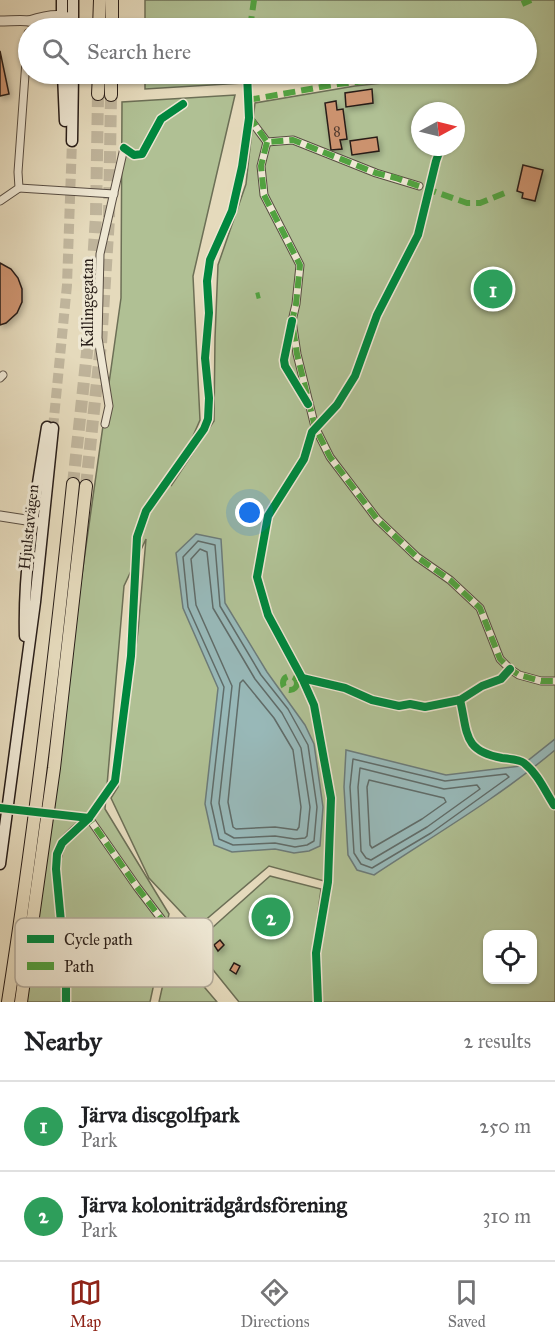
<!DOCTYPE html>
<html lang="en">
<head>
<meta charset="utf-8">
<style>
  body { margin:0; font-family:"IM FELL Great Primer",serif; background:#f6f6f6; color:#202124 }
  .controls { position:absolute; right:18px; bottom:18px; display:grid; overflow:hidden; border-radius:12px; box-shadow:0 2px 4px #0004 }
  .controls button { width:54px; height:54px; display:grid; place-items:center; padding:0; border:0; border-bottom:2px solid #e0e0e0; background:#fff; color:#202124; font:30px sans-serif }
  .compass { position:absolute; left:411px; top:102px; width:54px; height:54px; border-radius:50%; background:#fff; box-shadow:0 2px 4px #0004; rotate:83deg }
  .you { position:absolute; left:250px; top:513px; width:21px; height:21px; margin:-15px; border:4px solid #fff; border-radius:50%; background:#1a73e8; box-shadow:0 0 0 9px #1a73e833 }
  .badge { display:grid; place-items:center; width:39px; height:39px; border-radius:50%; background:#8f2418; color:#fff; font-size:20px; font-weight:700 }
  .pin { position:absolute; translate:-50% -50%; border:3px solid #fff; box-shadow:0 2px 6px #0006 }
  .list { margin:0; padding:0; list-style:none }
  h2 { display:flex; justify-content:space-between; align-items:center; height:78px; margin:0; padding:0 24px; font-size:26px }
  h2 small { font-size:20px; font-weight:400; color:#757577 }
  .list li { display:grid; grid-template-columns:39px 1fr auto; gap:18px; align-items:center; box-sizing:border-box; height:90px; padding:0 24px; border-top:2px solid #e0e0e0 }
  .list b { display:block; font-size:22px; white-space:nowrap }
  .list p { margin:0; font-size:20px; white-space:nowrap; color:#757577 }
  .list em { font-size:20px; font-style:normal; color:#757577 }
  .icon { flex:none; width:33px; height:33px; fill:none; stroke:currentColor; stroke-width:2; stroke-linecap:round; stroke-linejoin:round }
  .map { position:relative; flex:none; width:555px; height:1002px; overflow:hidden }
  .search { position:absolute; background:#fff; box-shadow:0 2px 4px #0004; left:18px; right:18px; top:18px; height:66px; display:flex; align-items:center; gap:15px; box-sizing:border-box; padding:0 21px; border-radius:33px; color:#757577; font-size:22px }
  .sheet { height:258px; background:#fff }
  nav { display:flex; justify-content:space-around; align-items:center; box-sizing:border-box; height:84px; border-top:2px solid #e0e0e0; background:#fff; font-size:16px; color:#757577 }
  nav a { display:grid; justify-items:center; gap:3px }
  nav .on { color:#8f2418 }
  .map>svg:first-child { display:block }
  .green { fill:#b0c094; stroke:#6c6f56; stroke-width:1.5; fill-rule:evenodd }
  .water { fill:#98b9b9; stroke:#6c7b79; stroke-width:1.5 }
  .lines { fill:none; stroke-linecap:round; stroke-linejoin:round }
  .shore { stroke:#606c69; stroke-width:1.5 }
  .building { fill:#cb926e; stroke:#291e19; stroke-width:1.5; filter:url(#shadow) }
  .secondary-tunnel { stroke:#bfb49b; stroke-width:10; stroke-dasharray:10 5; stroke-linecap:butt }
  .motorway-tunnel { stroke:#bfb49b; stroke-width:12; stroke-dasharray:12 6; stroke-linecap:butt }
  .minor-casing { stroke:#584d42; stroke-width:9 }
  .tertiary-casing { stroke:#584d42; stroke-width:11 }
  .secondary-casing { stroke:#291e19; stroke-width:13 }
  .motorway-casing { stroke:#291e19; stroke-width:14 }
  .minor { stroke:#eee7d3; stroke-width:7 }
  .tertiary { stroke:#eee7d3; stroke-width:9 }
  .secondary { stroke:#eee7d3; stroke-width:10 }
  .motorway { stroke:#e5dabc; stroke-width:12 }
  .quiet { stroke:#51a240; stroke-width:6; stroke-dasharray:12 6; stroke-linecap:butt }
  .cycleway-casing { stroke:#eee7d3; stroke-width:11 }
  .cycleway { stroke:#00873e; stroke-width:8 }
  .labels { text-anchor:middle; stroke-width:6; stroke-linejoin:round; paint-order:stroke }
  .number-label { font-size:14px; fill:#523b2e }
  .street-label { font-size:16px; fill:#291e19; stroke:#eee7d3 }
  .key { fill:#eee7d3; stroke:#b3ab9b; stroke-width:1.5 }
  .key-label { font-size:16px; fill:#291e19 }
</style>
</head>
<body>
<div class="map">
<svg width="555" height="1002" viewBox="0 0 555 1002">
  <defs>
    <filter id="shadow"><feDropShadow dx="2" dy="3" stdDeviation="3" flood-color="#0004"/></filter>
  </defs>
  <rect width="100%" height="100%" fill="#e5dabc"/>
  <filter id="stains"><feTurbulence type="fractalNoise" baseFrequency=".00333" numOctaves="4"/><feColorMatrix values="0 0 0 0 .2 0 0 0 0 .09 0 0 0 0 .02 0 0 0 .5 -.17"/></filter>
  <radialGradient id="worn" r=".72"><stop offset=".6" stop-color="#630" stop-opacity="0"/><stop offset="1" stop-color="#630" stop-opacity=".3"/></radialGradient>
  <!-- green -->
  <g class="green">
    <path d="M145,0h410v1002h-234l-4,-50 11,-70 -59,-16 -73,62 -47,-50 -38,-80 7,-11 20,-156 8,-92 -22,47 -19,223 64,105 -19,88h-131l29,-186 73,-518 1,-196 113,-7 -42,181 7,144 -29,66 43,-65 1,-83 3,-73 28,-81 9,-81 100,-17 55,-6v-6h116v-46h-381zM420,111h36v36h-36zM488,934h44v46h-44z"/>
    <path d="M145,74h199l1,3 -200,12z"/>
    <path d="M270,876l51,13 -8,62 2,51h-76l-46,-57z"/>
    <path d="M171,948l46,54h-58z"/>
  </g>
  <!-- water -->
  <g class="water">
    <path d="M196,534l25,5 4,64 42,69 38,53 9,19 9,63 -3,39 -11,5 -15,2 -19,-4 -43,3 -18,-7 -9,-41 13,-116 -35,-80 -7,-55z"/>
    <path d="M555,739v11c-57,48 -119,84 -181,125l-17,-5 -9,-15 -4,-68 2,-37 100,25 75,-9z"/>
  </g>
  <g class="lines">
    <!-- shore -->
    <g class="shore">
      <path d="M198,541l17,4 5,61 41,69 27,34 20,36 9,62 -3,34 -7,4 -12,2 -20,-4 -42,2 -14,-6 -8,-36 13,-116 -36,-80 -5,-50z"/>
      <path d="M200,549l7,3 6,56 42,71 27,34 19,35 9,59 -3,29 -2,2 -10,1 -20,-3 -41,2 -9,-5 -6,-30 13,-117 -36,-81 -5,-46z"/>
      <path d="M243,680l31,38 19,32 8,57 -2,20 -2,3 -22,-3 -39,2 -3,-2 -5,-25 12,-119z"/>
      <path d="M353,759l92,22 61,-7 3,3 -78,56 -59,35 -11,-4 -7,-11 -4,-66z"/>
      <path d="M360,768l84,21 33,-4 3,4 -53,38 -56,33 -5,-2 -5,-7 -3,-64z"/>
      <path d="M369,780l75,18 2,4 -24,17 -50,29 -2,-3 -3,-58z"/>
    </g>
  </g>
  <!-- building -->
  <g class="building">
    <path d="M0,51l9,43 -9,2z"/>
    <path d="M372,89l1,14 -27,4 -1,-14z"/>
    <path d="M336,101l1,9 6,-1 4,30 -7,1 2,9 -11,1 -6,-47z"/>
    <path d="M377,137l2,14 -27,4 -2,-14z"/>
    <path d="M523,165l20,5 -8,31 -13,-3 1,-5 -6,-2z"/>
    <path d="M0,263l11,6 7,9 4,11v13l-5,11 -11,10 -6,2z"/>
    <path d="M220,940l4,5 -6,6 -4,-6z"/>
    <path d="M234,963l6,3 -4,8 -6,-4z"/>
  </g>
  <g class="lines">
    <!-- secondary-tunnel -->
    <path class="secondary-tunnel" d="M53,428l14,-143 5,-144"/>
    <!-- motorway-tunnel -->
    <g class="motorway-tunnel">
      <path d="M73,484l15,-141 8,-127 2,-122"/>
      <path d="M86,486l15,-142 8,-126 2,-123"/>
    </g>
    <defs>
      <g id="minor">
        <path d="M249,118l18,24 26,-2 83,33 43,13"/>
        <path d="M267,142l-6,24 3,29 36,70 -4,39 -4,17 5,33 18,73 15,30 47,62 40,38 33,23 30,28 20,51 10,10 9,6 22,6h14"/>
        <path d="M19,188l95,6"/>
        <path d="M0,201l19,-13 -1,-16 10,-139"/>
        <path d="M0,378l3,-3"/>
        <path d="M105,424l4,-18 -11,-68 2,-84 24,-106"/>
        <path d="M66,1002v-27l-10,-106c2,-28 12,-35 33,-51l48,69 45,59"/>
      </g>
      <g id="tertiary">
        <path d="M0,21c10,0 21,-1 31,0 11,2 24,8 35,2"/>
        <path d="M29,21c12,-4 27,-8 39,-4"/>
        <path d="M0,516l39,6"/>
      </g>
      <g id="secondary">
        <path d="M73,0v28"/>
        <path d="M62,28v-28"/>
        <path d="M63,74l2,47"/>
        <path d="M72,141l1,-67"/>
        <path d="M25,636c-2,-70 11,-140 22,-209"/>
        <path d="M0,864l35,-262 18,-174"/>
      </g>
      <g id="motorway">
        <path d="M99,28l1,-28"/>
        <path d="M112,28v-28"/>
        <path d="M98,94l1,-20"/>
        <path d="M111,95v-21"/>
        <path d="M8,1002c27,-172 47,-345 65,-518"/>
        <path d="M21,1002l33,-234 32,-282"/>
      </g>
    </defs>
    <!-- minor casing -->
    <use href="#minor" class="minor-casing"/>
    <!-- tertiary casing -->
    <use href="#tertiary" class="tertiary-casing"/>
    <!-- secondary casing -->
    <use href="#secondary" class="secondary-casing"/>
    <!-- motorway casing -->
    <use href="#motorway" class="motorway-casing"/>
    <!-- minor -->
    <use href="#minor" class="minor"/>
    <!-- tertiary -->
    <use href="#tertiary" class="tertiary"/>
    <!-- secondary -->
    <use href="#secondary" class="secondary"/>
    <!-- motorway -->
    <use href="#motorway" class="motorway"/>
    <!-- quiet -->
    <g class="quiet">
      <path d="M522,4l9,-4"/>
      <path d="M250,28l4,-28"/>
      <path d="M409,28v-3"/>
      <path d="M248,100l90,-16 98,-10"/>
      <path d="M249,116l18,26 26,-2 83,33 20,5 71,25h13l25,-10"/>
      <path d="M267,142l-6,24 3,29 36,70 -4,39 -4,17 5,33 18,73 15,30 47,62 40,38 33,23 30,28 20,51 10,10 9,6 22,6h14"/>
      <path d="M256,296l4,-1"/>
      <circle cx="290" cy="683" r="7"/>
      <path d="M84,821l5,-3 48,69 45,59"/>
    </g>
    <defs>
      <g id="cycleway">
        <path d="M124,148l10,7 8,-1 19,-35 22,-15"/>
        <path d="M292,321l-8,39 1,6 23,38"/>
        <path d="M302,678l43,10 27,12 27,6 11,-2 15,3 35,-7 22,-14 19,-7 9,-10"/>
        <path d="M460,700c8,32 2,51 42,58 7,1 17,1 22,5 14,11 21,28 30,42l1,-1"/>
        <path d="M0,808l89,10"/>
        <path d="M66,1002v-27l-10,-106 1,-15 5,-11 27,-25 26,-37 16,-125 6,-119 9,-26 58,-82 4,-10 1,-21 -4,-40 4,-45 -2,-32 3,-21 22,-49 10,-44 7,-49 -2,-44"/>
        <path d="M318,1002l-2,-49 12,-71 3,-84 -17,-93 -12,-27 -34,-63 -11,-38 11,-61 36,-57 8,-27 25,-27 18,-29 22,-61 41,-80 18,-74 5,-14"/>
      </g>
    </defs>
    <!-- cycleway casing -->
    <use href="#cycleway" class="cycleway-casing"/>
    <!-- cycleway -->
    <use href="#cycleway" class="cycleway"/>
  </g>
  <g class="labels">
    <!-- number labels -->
    <g class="number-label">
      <text x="337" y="136">8</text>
    </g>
    <!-- street labels -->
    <g class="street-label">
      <text transform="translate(87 303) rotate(-90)" y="6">Kallingegatan</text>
      <text transform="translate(28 527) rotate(-84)" y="6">Hjulstavägen</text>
    </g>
  </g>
  <!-- legend -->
  <rect x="15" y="918" width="198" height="69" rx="9" class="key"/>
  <rect x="27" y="935" width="27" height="8" fill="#00873e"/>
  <rect x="27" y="962" width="27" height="8" fill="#51a240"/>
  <g class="key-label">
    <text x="64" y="945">Cycle path</text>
    <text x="64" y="972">Path</text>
  </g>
  <rect width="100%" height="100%" filter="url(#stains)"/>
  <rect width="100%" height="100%" fill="url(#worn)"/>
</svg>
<div class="controls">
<button><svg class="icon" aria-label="locate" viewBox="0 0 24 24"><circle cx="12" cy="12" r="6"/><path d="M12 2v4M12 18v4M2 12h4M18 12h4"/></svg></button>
</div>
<svg class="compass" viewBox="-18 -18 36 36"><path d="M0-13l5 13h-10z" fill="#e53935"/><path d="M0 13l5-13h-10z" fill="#757577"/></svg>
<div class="you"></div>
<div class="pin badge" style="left:493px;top:289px;background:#2e9e5b">1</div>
<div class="pin badge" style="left:271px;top:917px;background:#2e9e5b">2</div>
<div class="search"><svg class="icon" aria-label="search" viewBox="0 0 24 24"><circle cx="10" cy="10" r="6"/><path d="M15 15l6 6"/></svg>Search here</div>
</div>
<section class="sheet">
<h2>Nearby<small>2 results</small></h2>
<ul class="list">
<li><span class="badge" style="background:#2e9e5b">1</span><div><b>Järva discgolfpark</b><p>Park</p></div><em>250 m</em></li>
<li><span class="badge" style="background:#2e9e5b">2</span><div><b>Järva koloniträdgårdsförening</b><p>Park</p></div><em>310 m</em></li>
</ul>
</section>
<nav>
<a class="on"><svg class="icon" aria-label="map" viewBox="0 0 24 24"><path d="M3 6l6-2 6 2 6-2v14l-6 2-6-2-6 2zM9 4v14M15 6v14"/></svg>Map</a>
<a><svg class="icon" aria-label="directions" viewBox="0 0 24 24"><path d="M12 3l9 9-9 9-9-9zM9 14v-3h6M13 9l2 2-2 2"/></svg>Directions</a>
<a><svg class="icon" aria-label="saved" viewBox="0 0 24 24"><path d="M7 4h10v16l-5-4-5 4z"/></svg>Saved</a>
</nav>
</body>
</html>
